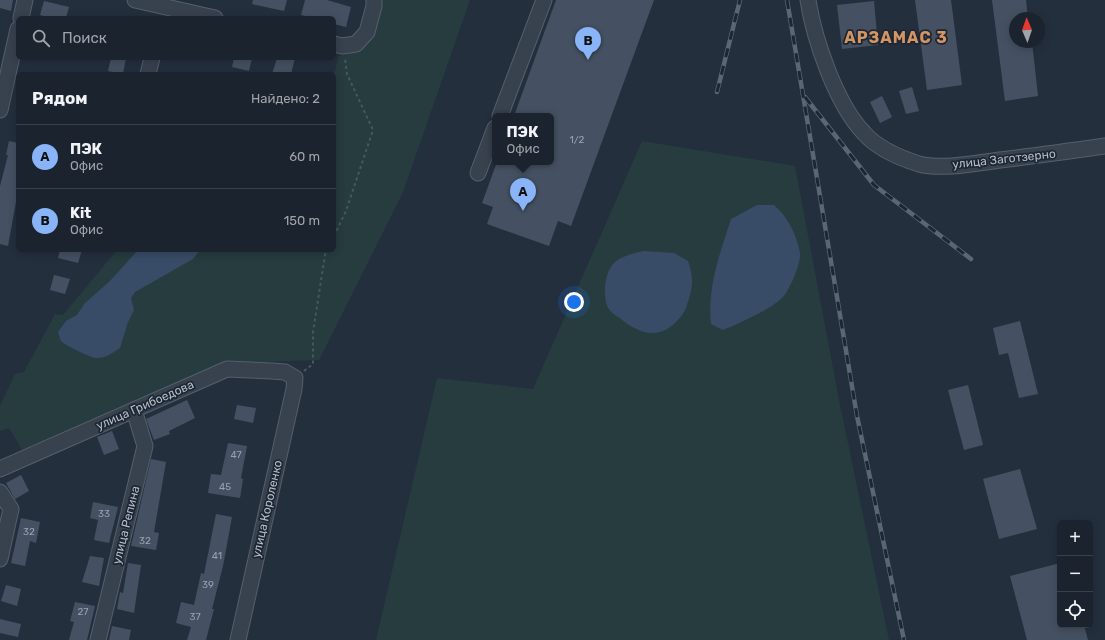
<!DOCTYPE html>
<html lang="ru">
<head>
<meta charset="utf-8">
<style>
  body { margin:0; font-family:Rubik,sans-serif; background:#282f3a; color:#f1f3f6 }
  .controls { position:absolute; right:12px; bottom:12px; display:grid; overflow:hidden; border-radius:6px; box-shadow:0 2px 10px #0003 }
  .controls button { width:36px; height:36px; display:grid; place-items:center; padding:0; border:0; border-bottom:1px solid #39404a; background:#1b232e; color:#f1f3f6; font:20px sans-serif }
  .compass { position:absolute; left:1009px; top:12px; width:36px; height:36px; border-radius:50%; background:#1b232e; box-shadow:0 2px 10px #0003; rotate:358deg }
  .you { position:absolute; left:574px; top:302px; width:14px; height:14px; margin:-10px; border:3px solid #fff; border-radius:50%; background:#1a73e8; box-shadow:0 0 0 6px #1a73e833 }
  .badge { display:grid; place-items:center; width:26px; height:26px; border-radius:50%; background:#8ab4f8; color:#111; font-size:13px; font-weight:700 }
  .pin { position:absolute; translate:-50% -33px; filter:drop-shadow(0 1px 2px #0008) }
  .pin::after { content:''; position:absolute; top:21px; width:14px; height:12px; background:inherit; clip-path:polygon(0 0,100% 0,50% 100%) }
  .popup { position:absolute; left:492px; top:113px; width:62px; height:52px; box-sizing:border-box; display:grid; place-content:center; border-radius:6px; background:#1b232e; filter:drop-shadow(0 1px 3px #0005); font-size:13px; white-space:nowrap; color:#a0a4aa }
  .popup b { font-size:15px; color:#f1f3f6 }
  .popup::after { content:''; position:absolute; left:50%; top:100%; margin-left:-8px; border:8px solid transparent; border-top-color:#1b232e }
  .list { margin:0; padding:0; list-style:none }
  h2 { display:flex; justify-content:space-between; align-items:center; height:52px; margin:0; padding:0 16px; font-size:17px }
  h2 small { font-size:13px; font-weight:400; color:#a0a4aa }
  .list li { display:grid; grid-template-columns:26px 1fr auto; gap:12px; align-items:center; box-sizing:border-box; height:64px; padding:0 16px; border-top:1px solid #39404a }
  .list b { display:block; font-size:15px; white-space:nowrap }
  .list p { margin:0; font-size:13px; white-space:nowrap; color:#a0a4aa }
  .list em { font-size:13px; font-style:normal; color:#a0a4aa }
  .icon { flex:none; width:22px; height:22px; fill:none; stroke:currentColor; stroke-width:2; stroke-linecap:round; stroke-linejoin:round }
  .map { position:relative; flex:none; width:1105px; height:640px; overflow:hidden }
  .search { position:absolute; background:#1b232e; box-shadow:0 2px 10px #0003; left:16px; top:16px; width:320px; height:44px; display:flex; align-items:center; gap:10px; box-sizing:border-box; padding:0 14px; border-radius:6px; color:#a0a4aa; font-size:15px }
  .panel { position:absolute; background:#1b232e; box-shadow:0 2px 10px #0003; left:16px; top:72px; width:320px; height:180px; border-radius:6px }
  .map>svg:first-child { display:block }
  .green { fill:#263c3f }
  .water { fill:#394c67 }
  .building { fill:#455162 }
  .lines { fill:none; stroke-linecap:round; stroke-linejoin:round }
  .minor-casing { stroke:#565f6c; stroke-width:17 }
  .path { stroke:#44595c; stroke-width:2; stroke-dasharray:3 3; stroke-linecap:butt }
  .minor { stroke:#38414e; stroke-width:15 }
  .rail-casing { stroke:#5a6575; stroke-width:4.5 }
  .rail { stroke:#1d2633; stroke-width:3; stroke-dasharray:9; stroke-linecap:butt }
  .labels { text-anchor:middle; stroke-width:3.5; stroke-linejoin:round; paint-order:stroke }
  .number-label { font-size:10px; fill:#98a1af }
  .street-label { font-size:12px; fill:#b4bcc9; stroke:#1d2633 }
  .district-label { font-size:16px; font-weight:bold; letter-spacing:1px; fill:#d59563; stroke:#1d2633 }
</style>
</head>
<body>
<div class="map">
<svg width="1105" height="640" viewBox="0 0 1105 640">
  <rect width="100%" height="100%" fill="#242f3e"/>
  <!-- green -->
  <g class="green">
    <path d="M378,0h92l-67,192 -84,168 -91,3 -205,88 -14,-23 -9,3v-25l15,-32 9,-2 31,-58 8,1 54,-65h217v-173l4,-20 23,-11z"/>
    <path d="M642,141l153,25 43,229 51,245h-513l61,-262 96,11z"/>
  </g>
  <!-- water -->
  <g class="water">
    <path d="M757,205h17c13,11 23,30 26,48 1,10 -10,37 -18,45 -11,11 -44,26 -59,32l-12,-6c-4,-36 9,-71 20,-105z"/>
    <path d="M138,250h62l-7,9 -58,33 -4,6 3,12 -6,12 -8,26c-8,5 -14,10 -23,10 -4,1 -33,-13 -36,-17 -1,-2 -2,-6 -3,-9l8,-11 11,-6 8,-12 25,-22z"/>
    <path d="M644,251l30,2 14,8c7,20 4,29 -2,47 -3,7 -6,10 -11,15 -18,17 -37,10 -54,-4 -4,-3 -10,-6 -12,-10 -4,-5 -4,-15 -4,-21 2,-27 15,-32 39,-37z"/>
  </g>
  <!-- building -->
  <g class="building">
    <path d="M0,0h13l-2,11 -11,-3z"/>
    <path d="M253,0h34l-3,11 -32,-7z"/>
    <path d="M305,0h22l24,7 -5,20 -12,-3v-6h-19l-14,-3z"/>
    <path d="M556,0h98l-83,226 -13,-5 -9,25 -62,-22 6,-17 -11,-4 15,-41h54v-46h-37z"/>
    <path d="M915,0h36l11,85 -35,5z"/>
    <path d="M992,0h34l2,18h-13v24h17l6,54 -33,5z"/>
    <path d="M44,1l25,6 -3,11h-15l-11,-3z"/>
    <path d="M874,1l4,44 -36,4 -5,-44z"/>
    <path d="M111,58h15l-3,16 -15,-3z"/>
    <path d="M234,58h18l-3,13 -17,-4z"/>
    <path d="M277,58h18l-4,16h-19z"/>
    <path d="M912,87l7,24 -13,3 -7,-23z"/>
    <path d="M882,96l10,21 -12,6 -10,-21z"/>
    <path d="M9,141l9,2v48l-10,55 -8,-2v-58l8,-31h-2z"/>
    <path d="M60,250h22l-4,13 -20,-5z"/>
    <path d="M54,275l16,4 -5,15 -15,-4z"/>
    <path d="M1020,321l18,73 -19,4 -11,-45 -9,2 -6,-27z"/>
    <path d="M968,385l15,60 -19,5 -16,-60z"/>
    <path d="M187,400l8,18 -26,13 1,3 -16,6 -8,-21z"/>
    <path d="M237,405l19,3 -3,15 -19,-4z"/>
    <path d="M112,431l7,18 -15,6 -7,-18z"/>
    <path d="M228,443l19,3 -6,32 2,1 -3,19 -32,-5 3,-19 10,1z"/>
    <path d="M151,459l15,3 -12,70 5,1 -3,17 -25,-4z"/>
    <path d="M1020,469l17,60 -38,10 -16,-60z"/>
    <path d="M21,475l8,16 -14,8 -9,-16z"/>
    <path d="M93,502l25,5 -9,36 -15,-3 4,-20 -8,-2z"/>
    <path d="M216,514l16,3 -9,49 -11,43h2l-8,31h-19l4,-13 -15,-4 5,-21 13,3 7,-32 3,1z"/>
    <path d="M21,518l19,4 -4,21 -6,-2 -5,25 -14,-3z"/>
    <path d="M90,556l14,2 -5,28 -17,-4z"/>
    <path d="M128,563l13,2 -7,48 -17,-4 3,-17 3,1z"/>
    <path d="M1060,563v62h24l4,15h-61l-17,-64z"/>
    <path d="M6,585l15,4 -4,17 -16,-5z"/>
    <path d="M75,602l20,4 -8,34h-18l5,-18 -4,-1z"/>
    <path d="M0,619l21,5 -3,13 -18,-4z"/>
    <path d="M112,626l19,4 -2,10h-20z"/>
  </g>
  <g class="lines">
    <defs>
      <g id="minor">
        <path d="M135,0l80,18"/>
        <path d="M808,0c6,39 28,104 56,133 13,15 36,25 55,31 23,6 58,-1 81,-4 35,-4 70,-9 105,-14"/>
        <path d="M21,18l4,-18"/>
        <path d="M334,44l8,2 14,-2 11,-12 7,-26v-6"/>
        <path d="M148,74l4,-16"/>
        <path d="M0,110l18,-81"/>
        <path d="M500,116l44,-116"/>
        <path d="M478,173l17,-45"/>
        <path d="M0,469l227,-100 45,2 13,1 10,6 -1,11 -56,251"/>
        <path d="M0,492l11,17 -11,50"/>
        <path d="M98,640l47,-194 -11,-36"/>
      </g>
    </defs>
    <!-- minor casing -->
    <use href="#minor" class="minor-casing"/>
    <!-- path -->
    <g class="path">
      <path d="M334,236l12,-25 27,-81 -26,-56 -2,-16"/>
      <path d="M304,371l9,-7v-32l12,-77 2,-5"/>
    </g>
    <!-- minor -->
    <use href="#minor" class="minor"/>
    <defs>
      <g id="rail">
        <path d="M787,0l70,416 47,224"/>
        <path d="M717,92l23,-92"/>
        <path d="M805,97l69,88 97,74"/>
      </g>
    </defs>
    <!-- rail casing -->
    <use href="#rail" class="rail-casing"/>
    <!-- rail -->
    <use href="#rail" class="rail"/>
  </g>
  <g class="labels">
    <!-- number labels -->
    <g class="number-label">
      <text x="577" y="143">1/2</text>
      <text x="236" y="458">47</text>
      <text x="225" y="490">45</text>
      <text x="104" y="517">33</text>
      <text x="29" y="535">32</text>
      <text x="145" y="544">32</text>
      <text x="217" y="559">41</text>
      <text x="208" y="588">39</text>
      <text x="83" y="615">27</text>
      <text x="195" y="620">37</text>
    </g>
    <!-- street labels -->
    <g class="street-label">
      <text transform="translate(1004 159) rotate(-6)" y="4">улица Заготзерно</text>
      <text transform="translate(145 405) rotate(-24)" y="4">улица Грибоедова</text>
      <text transform="translate(267 509) rotate(-77)" y="4">улица Короленко</text>
      <text transform="translate(126 525) rotate(-76)" y="4">улица Репина</text>
    </g>
    <!-- district labels -->
    <g class="district-label">
      <text x="896" y="43">АРЗАМАС 3</text>
    </g>
  </g>
</svg>
<div class="controls">
<button>+</button>
<button>−</button>
<button><svg class="icon" aria-label="locate" viewBox="0 0 24 24"><circle cx="12" cy="12" r="6"/><path d="M12 2v4M12 18v4M2 12h4M18 12h4"/></svg></button>
</div>
<svg class="compass" viewBox="-18 -18 36 36"><path d="M0-13l5 13h-10z" fill="#e53935"/><path d="M0 13l5-13h-10z" fill="#a0a4aa"/></svg>
<div class="you"></div>
<div class="pin badge" style="left:523px;top:211px">A</div>
<div class="popup"><b>ПЭК</b>Офис</div>
<div class="pin badge" style="left:588px;top:60px">B</div>
<div class="search"><svg class="icon" aria-label="search" viewBox="0 0 24 24"><circle cx="10" cy="10" r="6"/><path d="M15 15l6 6"/></svg>Поиск</div>
<section class="panel">
<h2>Рядом<small>Найдено: 2</small></h2>
<ul class="list">
<li><span class="badge">A</span><div><b>ПЭК</b><p>Офис</p></div><em>60 m</em></li>
<li><span class="badge">B</span><div><b>Kit</b><p>Офис</p></div><em>150 m</em></li>
</ul>
</section>
</div>
</body>
</html>
